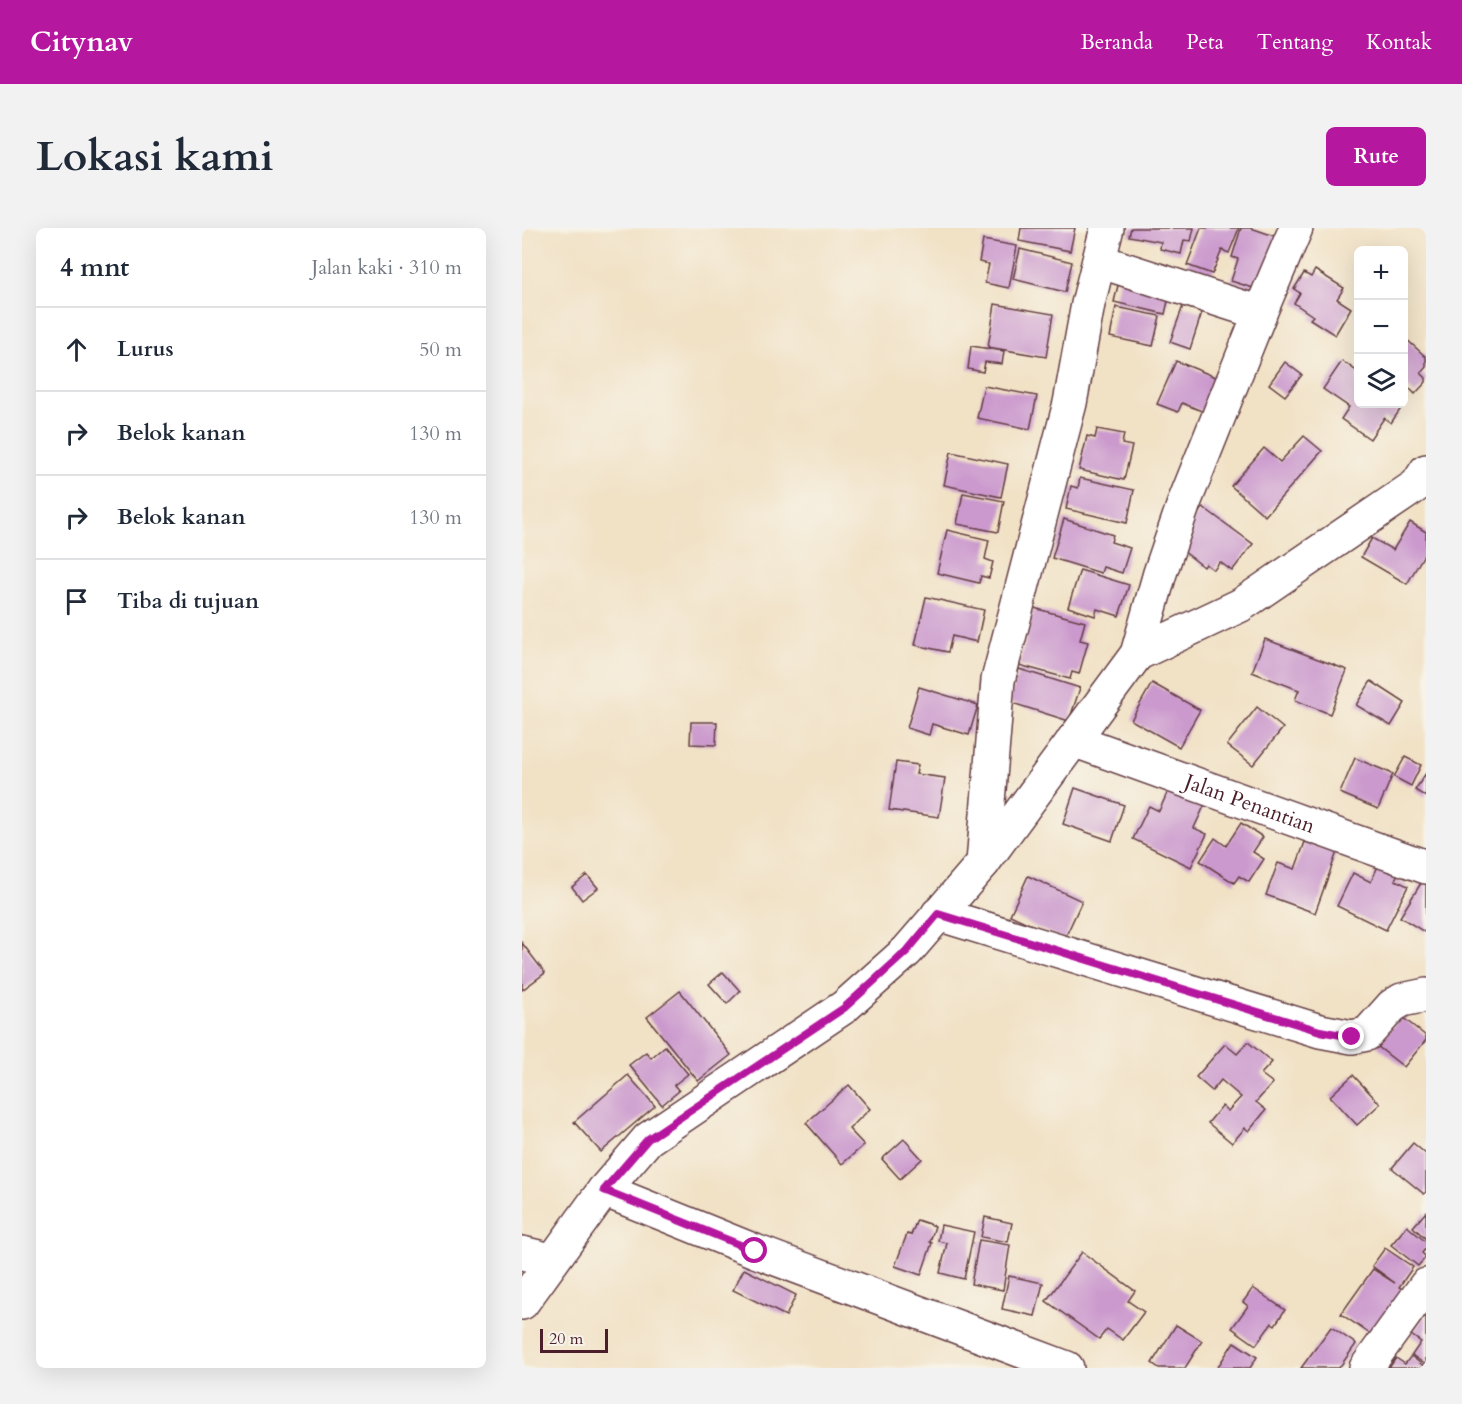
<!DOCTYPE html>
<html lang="id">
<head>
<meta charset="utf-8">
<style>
  body { margin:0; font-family:Cardo,serif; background:#f2f2f3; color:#1f2937 }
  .controls { position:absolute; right:18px; top:18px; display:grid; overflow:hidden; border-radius:9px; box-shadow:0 6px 24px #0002 }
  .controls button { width:54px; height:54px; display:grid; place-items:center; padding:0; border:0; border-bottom:2px solid #e0e1e3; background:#fff; color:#1f2937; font:30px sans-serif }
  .scale { position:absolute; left:18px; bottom:15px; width:68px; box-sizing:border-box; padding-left:6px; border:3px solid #4a1f2b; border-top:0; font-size:16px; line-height:21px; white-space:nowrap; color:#4a1f2b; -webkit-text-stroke:4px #f7f3e8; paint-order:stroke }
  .stop { position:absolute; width:18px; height:18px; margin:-14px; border:4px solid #b5179e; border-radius:50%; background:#fff }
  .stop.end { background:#b5179e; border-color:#fff; box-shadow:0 2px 6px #0008 }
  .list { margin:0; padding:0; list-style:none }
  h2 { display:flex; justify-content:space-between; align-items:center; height:78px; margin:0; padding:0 24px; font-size:26px }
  h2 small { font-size:20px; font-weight:400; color:#747a83 }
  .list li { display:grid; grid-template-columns:39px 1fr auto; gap:18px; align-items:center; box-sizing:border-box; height:84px; padding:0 24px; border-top:2px solid #e0e1e3 }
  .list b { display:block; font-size:22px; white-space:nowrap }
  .list em { font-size:20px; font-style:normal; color:#747a83 }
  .icon { flex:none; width:33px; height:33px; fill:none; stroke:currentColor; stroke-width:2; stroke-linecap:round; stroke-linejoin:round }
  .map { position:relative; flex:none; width:904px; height:1140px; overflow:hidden; border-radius:9px }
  header { display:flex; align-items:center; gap:36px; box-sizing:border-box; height:84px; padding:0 30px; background:#b5179e; color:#fff }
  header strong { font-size:28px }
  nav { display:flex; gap:33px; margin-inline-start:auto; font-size:21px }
  .intro { display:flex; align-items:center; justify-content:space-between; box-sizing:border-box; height:144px; padding:0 36px }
  h1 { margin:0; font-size:42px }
  .button { padding:15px 27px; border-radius:9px; background:#b5179e; color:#fff; font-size:21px; font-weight:700 }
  main { display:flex; gap:36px; padding:0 36px }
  aside { flex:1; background:#fff; border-radius:9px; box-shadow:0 6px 24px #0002 }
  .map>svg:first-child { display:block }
  .building { fill:#cb99cd }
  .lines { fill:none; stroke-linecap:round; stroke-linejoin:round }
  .minor-casing { stroke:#633c42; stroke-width:36 }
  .minor { stroke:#fff; stroke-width:33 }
  .route { stroke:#b5179e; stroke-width:8 }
  .labels { text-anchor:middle; stroke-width:4.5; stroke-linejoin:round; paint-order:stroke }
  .street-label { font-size:21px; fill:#4a1f2b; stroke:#f7f3e8 }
</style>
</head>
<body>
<header>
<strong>Citynav</strong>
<nav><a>Beranda</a><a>Peta</a><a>Tentang</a><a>Kontak</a></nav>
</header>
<div class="intro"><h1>Lokasi kami</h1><a class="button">Rute</a></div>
<main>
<aside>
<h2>4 mnt<small>Jalan kaki · 310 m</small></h2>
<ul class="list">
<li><svg class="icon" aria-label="ahead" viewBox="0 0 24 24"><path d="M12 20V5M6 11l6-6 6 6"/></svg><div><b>Lurus</b></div><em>50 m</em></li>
<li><svg class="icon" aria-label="right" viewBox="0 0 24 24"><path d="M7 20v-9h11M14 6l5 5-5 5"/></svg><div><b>Belok kanan</b></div><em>130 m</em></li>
<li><svg class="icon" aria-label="right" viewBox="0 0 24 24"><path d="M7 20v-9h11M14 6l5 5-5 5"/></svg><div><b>Belok kanan</b></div><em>130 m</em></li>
<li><svg class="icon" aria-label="arrive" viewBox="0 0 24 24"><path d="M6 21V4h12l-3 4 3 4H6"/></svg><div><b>Tiba di tujuan</b></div></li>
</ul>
</aside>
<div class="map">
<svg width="904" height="1140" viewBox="0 0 904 1140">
  <rect width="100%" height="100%" fill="#f7f3e8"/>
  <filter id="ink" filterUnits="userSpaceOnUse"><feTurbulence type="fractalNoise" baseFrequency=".0167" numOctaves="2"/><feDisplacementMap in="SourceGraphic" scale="12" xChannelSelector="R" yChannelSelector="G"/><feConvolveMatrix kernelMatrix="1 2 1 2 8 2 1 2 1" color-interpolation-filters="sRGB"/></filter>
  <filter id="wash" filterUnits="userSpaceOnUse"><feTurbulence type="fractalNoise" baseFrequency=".008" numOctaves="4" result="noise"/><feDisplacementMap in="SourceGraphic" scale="24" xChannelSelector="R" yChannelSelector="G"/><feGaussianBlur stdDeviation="1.35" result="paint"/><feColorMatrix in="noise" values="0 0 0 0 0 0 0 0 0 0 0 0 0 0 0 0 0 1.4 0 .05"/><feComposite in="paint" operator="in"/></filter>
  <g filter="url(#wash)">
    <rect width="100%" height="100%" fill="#f1e1c5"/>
    <g id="blocks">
      <!-- building -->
      <g class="building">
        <path d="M499,0h54l-5,23 -51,-10z"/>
        <path d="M609,0h63l-3,13 -7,-1 -3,14 -21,-5 1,-7 -32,-6z"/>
        <path d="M679,0h38l-10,25 -7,-3 -10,24 -25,-9z"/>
        <path d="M719,0h10l32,11 -17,53 -35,-11 7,-22 -6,-2z"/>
        <path d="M461,12l34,6 -8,42 -24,-5 4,-19 -10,-2z"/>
        <path d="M498,21l52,13 -7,30 -52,-13z"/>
        <path d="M793,42l29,18 -7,11 14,9 -16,27 -25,-16 3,-3 -19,-13 6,-10 -6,-4 10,-16 7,4z"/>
        <path d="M598,49l51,11 -6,26 -51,-12z"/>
        <path d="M473,76l58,10 -7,43 -58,-10z"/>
        <path d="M661,78l19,6 -12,37 -20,-7z"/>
        <path d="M594,79l44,9 -7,30 -43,-9z"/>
        <path d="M882,109l22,20v10l-5,6 5,5v4l-11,12 -11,-11z"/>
        <path d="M449,118l33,5 -2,13 -17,-2 -2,10 -15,-3z"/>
        <path d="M654,133l47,19 -14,34 -27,-11 -4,9 -21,-8z"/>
        <path d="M820,133l16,11v32h46l-13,19 -7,-5 -14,21 -29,-20 8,-12 -26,-18z"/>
        <path d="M763,134l17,13 -17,21 -16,-12z"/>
        <path d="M462,158l53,10 -7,33 -53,-11z"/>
        <path d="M575,201l27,5 -2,10 10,2 -8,34 -45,-10 8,-34 8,2z"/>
        <path d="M782,208l18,15 -57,65 -34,-30 33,-38 16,14z"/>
        <path d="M429,224l57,12 -7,33 -57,-12z"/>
        <path d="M558,250l54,12 -7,33 -61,-14 5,-23 7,2z"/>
        <path d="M441,265l41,8 -6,31 -41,-8z"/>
        <path d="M681,279l50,37 -21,27 -12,-9 -6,8 -8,-6 -2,3 -30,-23z"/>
        <path d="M542,291l49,16 -2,7 19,6 -8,25 -19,-6 -2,6 -49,-15z"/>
        <path d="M888,294l16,10v19l-19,33 -46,-27 11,-19 21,12z"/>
        <path d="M425,302l42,10 -4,19 8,3 -4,16 -8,-2 -2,7 -42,-10z"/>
        <path d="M558,342l49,15 -10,31 -22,-7 -2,7 -27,-9z"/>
        <path d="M404,369l58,13 -7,32 -25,-6 -4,16 -33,-7z"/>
        <path d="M512,380l51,14 -5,18 8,2 -9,32 -7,-2 -2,7 -51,-14z"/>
        <path d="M743,411l82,31 -17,44 -35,-14 4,-10 -47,-18z"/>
        <path d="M497,441l61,19 -11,33 -60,-19z"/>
        <path d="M849,453l34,22 -14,23 -35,-21z"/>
        <path d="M630,455l48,27 -21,37 -48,-27z"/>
        <path d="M397,459l59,18 -9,30 -37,-11 -3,11 -22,-7z"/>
        <path d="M735,479l26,21 -30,37 -26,-20z"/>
        <path d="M169,494h26l-1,23 -26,-1z"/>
        <path d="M883,529l16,8 -10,21 -17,-9z"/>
        <path d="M833,530l38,16 -15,35 -38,-16z"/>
        <path d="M374,534l22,3 -2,9 29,4 -6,39 -50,-7z"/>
        <path d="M904,545v24l-11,-7z"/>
        <path d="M649,557l35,17 -12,26 13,6 -16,33 -58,-28 16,-33 10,5z"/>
        <path d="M553,560l49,17 -12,36 -49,-17z"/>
        <path d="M719,595l22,14 -10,15 11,7 -15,23 -10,-6 -5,7 -34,-22 15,-23 11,8z"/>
        <path d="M783,614l32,10 -22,61 -49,-18 12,-32 17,6z"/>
        <path d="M859,631l19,10 -5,11 13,6 -22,44 -49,-24 16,-33 18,9z"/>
        <path d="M65,647l11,13 -16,12 -10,-13z"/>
        <path d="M904,647v58l-26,-16z"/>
        <path d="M506,648l54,25 -18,39 -54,-25z"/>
        <path d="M0,715l23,30 -23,17z"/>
        <path d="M201,744l17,19 -13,13 -18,-20z"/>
        <path d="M158,763l51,64 -33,26 -51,-64z"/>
        <path d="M879,788l25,20v4l-22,27 -27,-21z"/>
        <path d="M726,814l24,20 -11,12 12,9 -17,19 10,8 -17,21 -4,-3 -13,15 -24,-20 14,-17 6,5 13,-14 -20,-17 -9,11 -16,-14 29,-33 12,10z"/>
        <path d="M143,818l23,28 -14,11 5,6 -17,14 -33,-40 17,-13 5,6z"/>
        <path d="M106,847l27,31 -54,46 -27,-30z"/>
        <path d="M831,847l27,29 -23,21 -27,-29z"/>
        <path d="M327,857l21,24 -21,20 15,16 -22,19 -36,-41z"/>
        <path d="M382,911l18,20 -22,20 -18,-20z"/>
        <path d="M891,915l13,11v38l-2,2 -32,-26z"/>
        <path d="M904,984v27l-13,-12z"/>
        <path d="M463,989l27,6 -4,19 -27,-5z"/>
        <path d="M395,992l18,6 -5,16 2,1 -11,32 -26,-9 12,-32 4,1z"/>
        <path d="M419,997l33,7 -10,47 -24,-6 7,-30 -9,-2z"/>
        <path d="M885,998l19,16v6l-4,5 4,4 -8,9 -27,-21z"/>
        <path d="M457,1012l31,5 -7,45 -32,-6z"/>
        <path d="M863,1020l28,19 -14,20 8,5 -31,46 -35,-24 32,-45 22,14 -23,-17z"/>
        <path d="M560,1024l53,39 -7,10 16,11 -21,28 -16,-11 -8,10 -53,-38z"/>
        <path d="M222,1041l52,26 -10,21 -53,-26z"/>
        <path d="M487,1048l34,7 -8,33 -33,-7z"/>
        <path d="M731,1060l32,22 -10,15 -3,-2 -16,22 -24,-17 16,-22 -5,-4z"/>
        <path d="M902,1088l2,1v48l-14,-10 9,-13 -10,-7z"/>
        <path d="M654,1097l26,16 -17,27h-26l-7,-5z"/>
        <path d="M809,1099l25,17 -17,24h-38z"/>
        <path d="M712,1114l23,15 -7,11h-33z"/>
        <path d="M889,1128l15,12h-37l7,-10 9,6z"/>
      </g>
    </g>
  </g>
  <g filter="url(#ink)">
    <use href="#blocks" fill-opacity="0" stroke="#633c42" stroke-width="1.5"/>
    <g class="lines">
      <defs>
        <g id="minor">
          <path d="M738,85l36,-85"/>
          <path d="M615,426l104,-49 176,-120 9,-14"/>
          <path id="s1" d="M551,512l353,127"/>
          <path d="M461,635l15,-183 72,-277 18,-99 19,-76"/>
          <path d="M416,686l382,117 32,6 15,-3 25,-28 10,-6 24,-5"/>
          <path d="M82,962l151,61 312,117"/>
          <path d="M0,1025l29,7"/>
          <path d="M0,1075l82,-113 44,-51 196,-132 63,-56 76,-88 154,-209 23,-81 24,-70 76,-190 -161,-52"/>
          <path d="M844,1140l60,-83"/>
        </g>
      </defs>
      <!-- minor casing -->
      <use href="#minor" class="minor-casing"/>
      <!-- minor -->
      <use href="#minor" class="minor"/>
    </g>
  </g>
  <g class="lines" filter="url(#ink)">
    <!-- route -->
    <path class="route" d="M233,1023l-151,-61 44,-51 196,-131 63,-57 31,-37 382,117 32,6"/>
  </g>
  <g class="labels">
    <!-- street labels -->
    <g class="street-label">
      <text dy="7" stroke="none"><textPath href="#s1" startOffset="188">Jalan Penantian</textPath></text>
    </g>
  </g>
</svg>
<div class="controls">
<button>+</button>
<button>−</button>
<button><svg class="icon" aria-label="layers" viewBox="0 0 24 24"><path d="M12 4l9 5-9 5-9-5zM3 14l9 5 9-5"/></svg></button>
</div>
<div class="scale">20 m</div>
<div class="stop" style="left:233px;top:1023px"></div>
<div class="stop end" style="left:830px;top:809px"></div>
</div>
</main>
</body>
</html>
